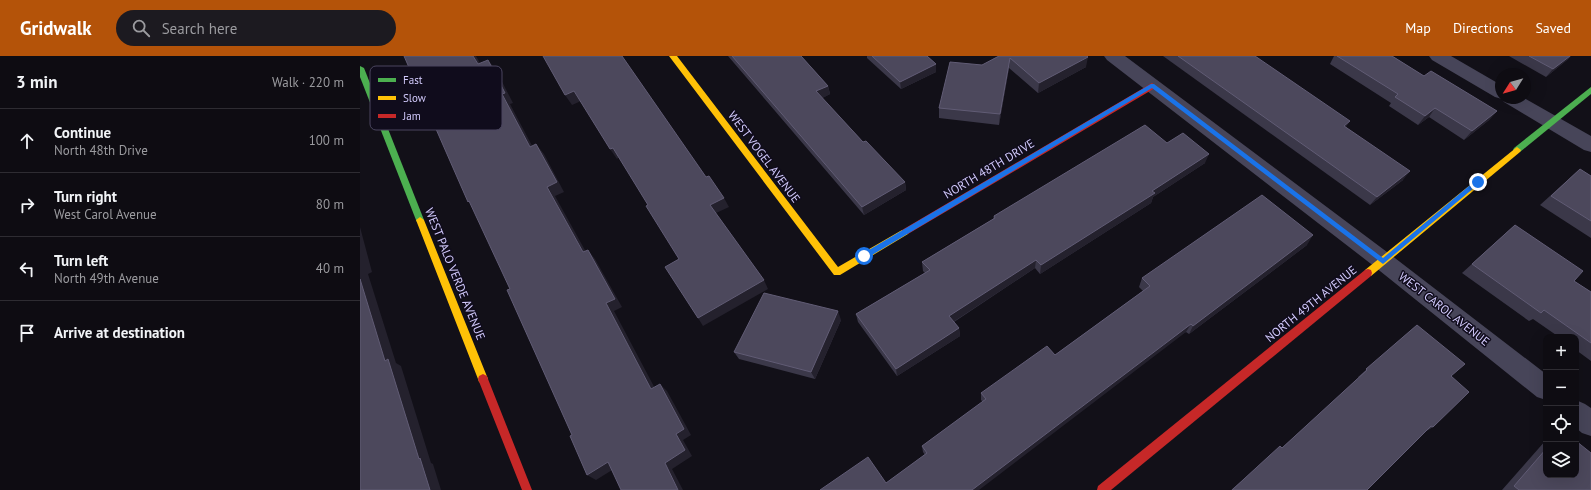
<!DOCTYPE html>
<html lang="en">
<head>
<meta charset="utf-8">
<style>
  body { margin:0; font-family:"PT Sans",sans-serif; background:#1c1a20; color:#f1f3f6 }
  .controls { position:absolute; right:12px; bottom:12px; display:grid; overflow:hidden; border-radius:8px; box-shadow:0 4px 16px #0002 }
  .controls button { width:36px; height:36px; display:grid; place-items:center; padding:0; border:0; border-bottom:1px solid #2e2c32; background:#0e0c12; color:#f1f3f6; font:20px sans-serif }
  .compass { position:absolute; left:1135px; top:12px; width:36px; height:36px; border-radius:50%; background:#0e0c12; box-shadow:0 4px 16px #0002; rotate:233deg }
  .stop { position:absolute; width:12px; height:12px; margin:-9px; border:3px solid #1a73e8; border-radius:50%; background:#fff }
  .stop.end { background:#1a73e8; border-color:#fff; box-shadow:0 1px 4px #0008 }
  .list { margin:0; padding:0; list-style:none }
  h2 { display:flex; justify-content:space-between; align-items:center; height:52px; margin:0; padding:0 16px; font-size:17px }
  h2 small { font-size:13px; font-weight:400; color:#9b9b9f }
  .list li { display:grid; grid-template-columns:26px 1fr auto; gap:12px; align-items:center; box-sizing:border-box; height:64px; padding:0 16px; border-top:1px solid #2e2c32 }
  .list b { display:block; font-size:15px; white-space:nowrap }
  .list p { margin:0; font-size:13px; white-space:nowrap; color:#9b9b9f }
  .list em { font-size:13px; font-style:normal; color:#9b9b9f }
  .icon { flex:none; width:22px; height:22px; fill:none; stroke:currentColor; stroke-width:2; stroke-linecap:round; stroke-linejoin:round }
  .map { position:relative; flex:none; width:1231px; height:434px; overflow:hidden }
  header { display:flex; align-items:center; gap:24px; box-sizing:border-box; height:56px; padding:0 20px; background:#b45309; color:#fff }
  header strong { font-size:19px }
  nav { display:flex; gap:22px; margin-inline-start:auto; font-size:14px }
  .search { width:280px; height:36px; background:#1c1a20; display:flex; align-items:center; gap:10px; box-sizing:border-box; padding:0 14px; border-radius:22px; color:#9b9b9f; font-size:15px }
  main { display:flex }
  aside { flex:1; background:#0e0c12 }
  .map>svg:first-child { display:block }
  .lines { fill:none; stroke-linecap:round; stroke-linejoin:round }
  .street { fill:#474559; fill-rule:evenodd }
  .fast { fill:#4caf50; fill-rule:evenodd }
  .slow { fill:#ffc107; fill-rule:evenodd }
  .jam { fill:#c62828; fill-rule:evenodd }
  .wall { fill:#3b3849 }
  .shaded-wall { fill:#24212d }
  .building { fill:#4c485c; stroke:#615c75 }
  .route { fill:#1a73e8 }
  .labels { text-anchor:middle; stroke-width:3; stroke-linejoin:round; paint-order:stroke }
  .street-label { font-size:12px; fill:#d2cafc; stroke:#100c1c }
  .key { fill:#100c1c; stroke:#4a455f; stroke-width:1 }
  .key-label { font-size:11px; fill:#d2cafc }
</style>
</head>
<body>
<header>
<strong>Gridwalk</strong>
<div class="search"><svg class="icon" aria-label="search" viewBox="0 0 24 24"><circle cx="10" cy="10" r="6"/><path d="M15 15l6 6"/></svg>Search here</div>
<nav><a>Map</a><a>Directions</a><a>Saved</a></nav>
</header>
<main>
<aside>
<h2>3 min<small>Walk · 220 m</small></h2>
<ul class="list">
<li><svg class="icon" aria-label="ahead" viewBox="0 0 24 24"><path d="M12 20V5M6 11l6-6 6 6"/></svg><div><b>Continue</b><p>North 48th Drive</p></div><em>100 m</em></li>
<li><svg class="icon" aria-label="right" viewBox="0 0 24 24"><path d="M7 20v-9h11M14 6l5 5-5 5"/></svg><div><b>Turn right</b><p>West Carol Avenue</p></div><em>80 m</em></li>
<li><svg class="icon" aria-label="left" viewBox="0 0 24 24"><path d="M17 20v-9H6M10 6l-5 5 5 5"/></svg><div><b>Turn left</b><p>North 49th Avenue</p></div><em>40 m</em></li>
<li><svg class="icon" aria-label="arrive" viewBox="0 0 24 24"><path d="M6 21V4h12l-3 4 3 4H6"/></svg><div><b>Arrive at destination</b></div></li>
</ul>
</aside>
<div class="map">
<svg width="1231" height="434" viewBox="0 0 1231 434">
  <rect width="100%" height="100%" fill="#121018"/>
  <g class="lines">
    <!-- street -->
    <g class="street">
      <path d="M744,0h21l266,199 155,119v26l-9,-3 -162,-130 -268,-207z"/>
      <path d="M1069,0h22l50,29v13h23l67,38v16l-7,-2 -80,-48 -2,-3 -7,-2 -63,-37z"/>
      <path d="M1216,344l9,4 6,4v28l-9,-3 -6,-5z"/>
    </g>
    <!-- fast -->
    <g class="fast">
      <path d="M0,10l4,2 60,152 -1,2h-6l-1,-2 -56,-143z"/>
      <path d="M1231,31v7l-71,58h-6l-1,-2 1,-2z"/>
    </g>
    <!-- slow -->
    <g class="slow">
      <path d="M309,0h8l161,211 64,-37h6l1,2 -1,2 -68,41h-6z"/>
      <path d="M1157,91l4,3 -1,2 -149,124h-6l-1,-3 1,-3z"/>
      <path d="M60,161l4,3 64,159 -1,3 -4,2 -4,-2 -1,-3 -62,-159z"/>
    </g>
    <!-- jam -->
    <g class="jam">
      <path d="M792,27l4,3 -1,2 -247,146h-6l-1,-2 1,-2z"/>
      <path d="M1008,213l3,1 1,3 -1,3 -260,214h-14l1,-4 267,-216z"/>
      <path d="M123,318l4,2 1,3 44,111h-10l-44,-111 1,-3z"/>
    </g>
  </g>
  <!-- wall -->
  <g class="wall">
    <path d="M368,0h73l27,30 2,8 -8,4 41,44 42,40 1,8 -42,25z"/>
    <path d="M507,0h60l9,8v8l-35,17 -34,-31z"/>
    <path d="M639,0l87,11 -48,26 -29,-25 -10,57 -60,-7v-10l43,-43z"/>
    <path d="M803,0h92l91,71 57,53 -33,25z"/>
    <path d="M974,0h58l32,20 73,35 -8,9 -25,20 -35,-23 -11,8 -29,-19 2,-3 -61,-39z"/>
    <path d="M1149,0h62l-4,4 -21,17z"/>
    <path d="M807,87l38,20 -52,34 -2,6 -111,71 -5,-6 -81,54 5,6 1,8 -63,40 -39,-54 -2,-8 69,-41 -2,-2 -1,-9 71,-43 1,-3z"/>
    <path d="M1220,113l11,7v62l-51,-33z"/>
    <path d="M1155,169l59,56 17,11v69l-15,-11v-13h-17l-26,-18 -4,2 -67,-48z"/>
    <path d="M947,189l-118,89 -3,-2 -300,151 39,-28 -2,-3 -1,-6 61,-44 -2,-2v-7l74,-38 88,-64 -4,-4 3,-9z"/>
    <path d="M481,264l-26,59 -76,-20 -5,-7z"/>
    <path d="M1057,269l34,51 -18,51 -10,6 -192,57 51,-42 77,-70 -1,-1z"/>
    <path d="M1186,384v35l45,15h-89z"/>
  </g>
  <!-- shaded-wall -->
  <g class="shaded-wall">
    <path d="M113,0h3l10,18 -8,-10z"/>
    <path d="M1210,0h1l-4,4 -21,17 7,-8z"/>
    <path d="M728,1l-2,10 -48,26 1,-10z"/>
    <path d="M650,2l-1,10 -10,57 1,-11z"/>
    <path d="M128,4l8,10 17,33 -3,1 28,53 -8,-10 -28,-53z"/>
    <path d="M576,8v8l-35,17 -1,-7z"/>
    <path d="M468,30l2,8 -11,6 -3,-9z"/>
    <path d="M214,35l7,10 -9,4 -7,-10z"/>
    <path d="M1075,52l-6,9 -11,8 7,-9z"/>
    <path d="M1137,55l-8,9 -25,20 8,-9z"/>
    <path d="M990,65l-6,9v-4z"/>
    <path d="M176,88l8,10 20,38 -9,4 36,65 -8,-9 -36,-65z"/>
    <path d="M253,92l6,9 -2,2 -7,-10z"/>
    <path d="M849,98l-4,9 -52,34 -2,6 -111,71 1,-9 111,-74z"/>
    <path d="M1050,115l-7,9 -33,25 7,-8z"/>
    <path d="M545,126l1,8 -42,25 -2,-8z"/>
    <path d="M364,142l5,9 -15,7 -4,-9z"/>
    <path d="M0,171l12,45 -4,2 28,89 5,3 30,97 2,1 8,26h-11l-45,-129 -25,-82z"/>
    <path d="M953,179l-6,10 -118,89 4,-8z"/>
    <path d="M228,194l7,9 27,48 -8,4 45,85 -8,-7 -45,-86z"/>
    <path d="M676,204l-1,8 -85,56 -1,-8z"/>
    <path d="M404,224l4,9 -65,37 -5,-8z"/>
    <path d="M478,255l3,9 -26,59 -4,-7z"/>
    <path d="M831,268l-5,8 -207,158h-7z"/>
    <path d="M599,272l1,8 -63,40 -1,-7z"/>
    <path d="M300,328l7,7 24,44 -8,5 9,16 -20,13 11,21h-5l-13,-27z"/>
    <path d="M248,406l9,5 -21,13 -9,-5z"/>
  </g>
  <!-- building -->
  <g class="building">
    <path d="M44,0h69l5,8 10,-4 17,33 -3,1 28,53 6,-3 21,38 -10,5 36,65 5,-2 27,49 -9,4 45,86 9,-5 24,45 -8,5 9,16 -20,13 13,27h-57l-13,-28 -21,13 -17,-39 2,-1 -65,-145 3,-1 -41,-88 -1,1z"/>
    <path d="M183,0h79l84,121 3,-1 15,22 -14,7 54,75 -66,38 -33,-51 14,-8 -33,-53 2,-1 -35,-57 -3,1 -36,-58 -9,4z"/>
    <path d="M372,0h69l27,30 -12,5 47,51 3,-1 39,41 -43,25z"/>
    <path d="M512,0h55l9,8 -36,18z"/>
    <path d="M639,0h88l1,1 -49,26 -29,-25 -10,56 -61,-6 11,-46 32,3z"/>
    <path d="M818,0h77l95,65 -6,5 66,45 -33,26z"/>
    <path d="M977,0h55l32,20 7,-5 66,40 -25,20 -37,-23 -10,8 -30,-19 3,-3z"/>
    <path d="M1169,0h41l-17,13z"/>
    <path d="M785,69l22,18 16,-10 26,21 -57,37 3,2 -114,72 -5,-5 -87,56 10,12 -63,41 -40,-55 74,-44 -8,-8 73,-44 -1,-2z"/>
    <path d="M1220,113l11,7v45l-40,-25z"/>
    <path d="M902,139l51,40 -120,91 -2,-2 -219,166h-152l48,-33 18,26 41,-30 -5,-7 64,-47 -5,-6 66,-47 8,9 95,-69 -8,-8z"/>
    <path d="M1155,169l68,46 -9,10 17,11v51l-47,-33 -3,3 -69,-49z"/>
    <path d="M0,223l25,82 3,-2 31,100 1,-1 10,32h-70z"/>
    <path d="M404,237l74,18 -27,61 -77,-20z"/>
    <path d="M1057,269l48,39 -14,12 18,16 -36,35 -2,-1 -64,64h-135l48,-44 2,2 85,-78 -1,-1z"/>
    <path d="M1216,385l15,12v37h-72l-5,-4 32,-37v26h30z"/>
  </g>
  <!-- route -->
  <path class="route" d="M791,28h3l229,174 93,-78 2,-1 3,3 -98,82 -231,-176 -285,170h-5v-4z"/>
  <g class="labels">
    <!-- street labels -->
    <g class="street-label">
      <text transform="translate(404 101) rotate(53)" y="4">WEST VOGEL AVENUE</text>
      <text transform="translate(629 113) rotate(-31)" y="4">NORTH 48TH DRIVE</text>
      <text transform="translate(95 218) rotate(68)" y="4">WEST PALO VERDE AVENUE</text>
      <text transform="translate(951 248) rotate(-39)" y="4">NORTH 49TH AVENUE</text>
      <text transform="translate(1084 253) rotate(38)" y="4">WEST CAROL AVENUE</text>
    </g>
  </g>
  <!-- legend -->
  <rect x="10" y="10" width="132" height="64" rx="6" class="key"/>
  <rect x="18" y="22" width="18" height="4" fill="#4caf50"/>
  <rect x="18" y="40" width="18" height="4" fill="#ffc107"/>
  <rect x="18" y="58" width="18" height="4" fill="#c62828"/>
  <g class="key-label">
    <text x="43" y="28">Fast</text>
    <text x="43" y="46">Slow</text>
    <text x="43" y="64">Jam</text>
  </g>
</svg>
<div class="controls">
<button>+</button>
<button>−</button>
<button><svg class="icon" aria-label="locate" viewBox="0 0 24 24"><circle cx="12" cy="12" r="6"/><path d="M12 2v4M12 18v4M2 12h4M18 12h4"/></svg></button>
<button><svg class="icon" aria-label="layers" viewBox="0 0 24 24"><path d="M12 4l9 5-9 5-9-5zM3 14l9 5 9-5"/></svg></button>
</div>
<svg class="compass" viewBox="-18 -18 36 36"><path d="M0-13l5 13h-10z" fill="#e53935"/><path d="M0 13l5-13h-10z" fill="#9b9b9f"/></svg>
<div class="stop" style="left:504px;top:200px"></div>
<div class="stop end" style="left:1118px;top:126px"></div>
</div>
</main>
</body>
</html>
